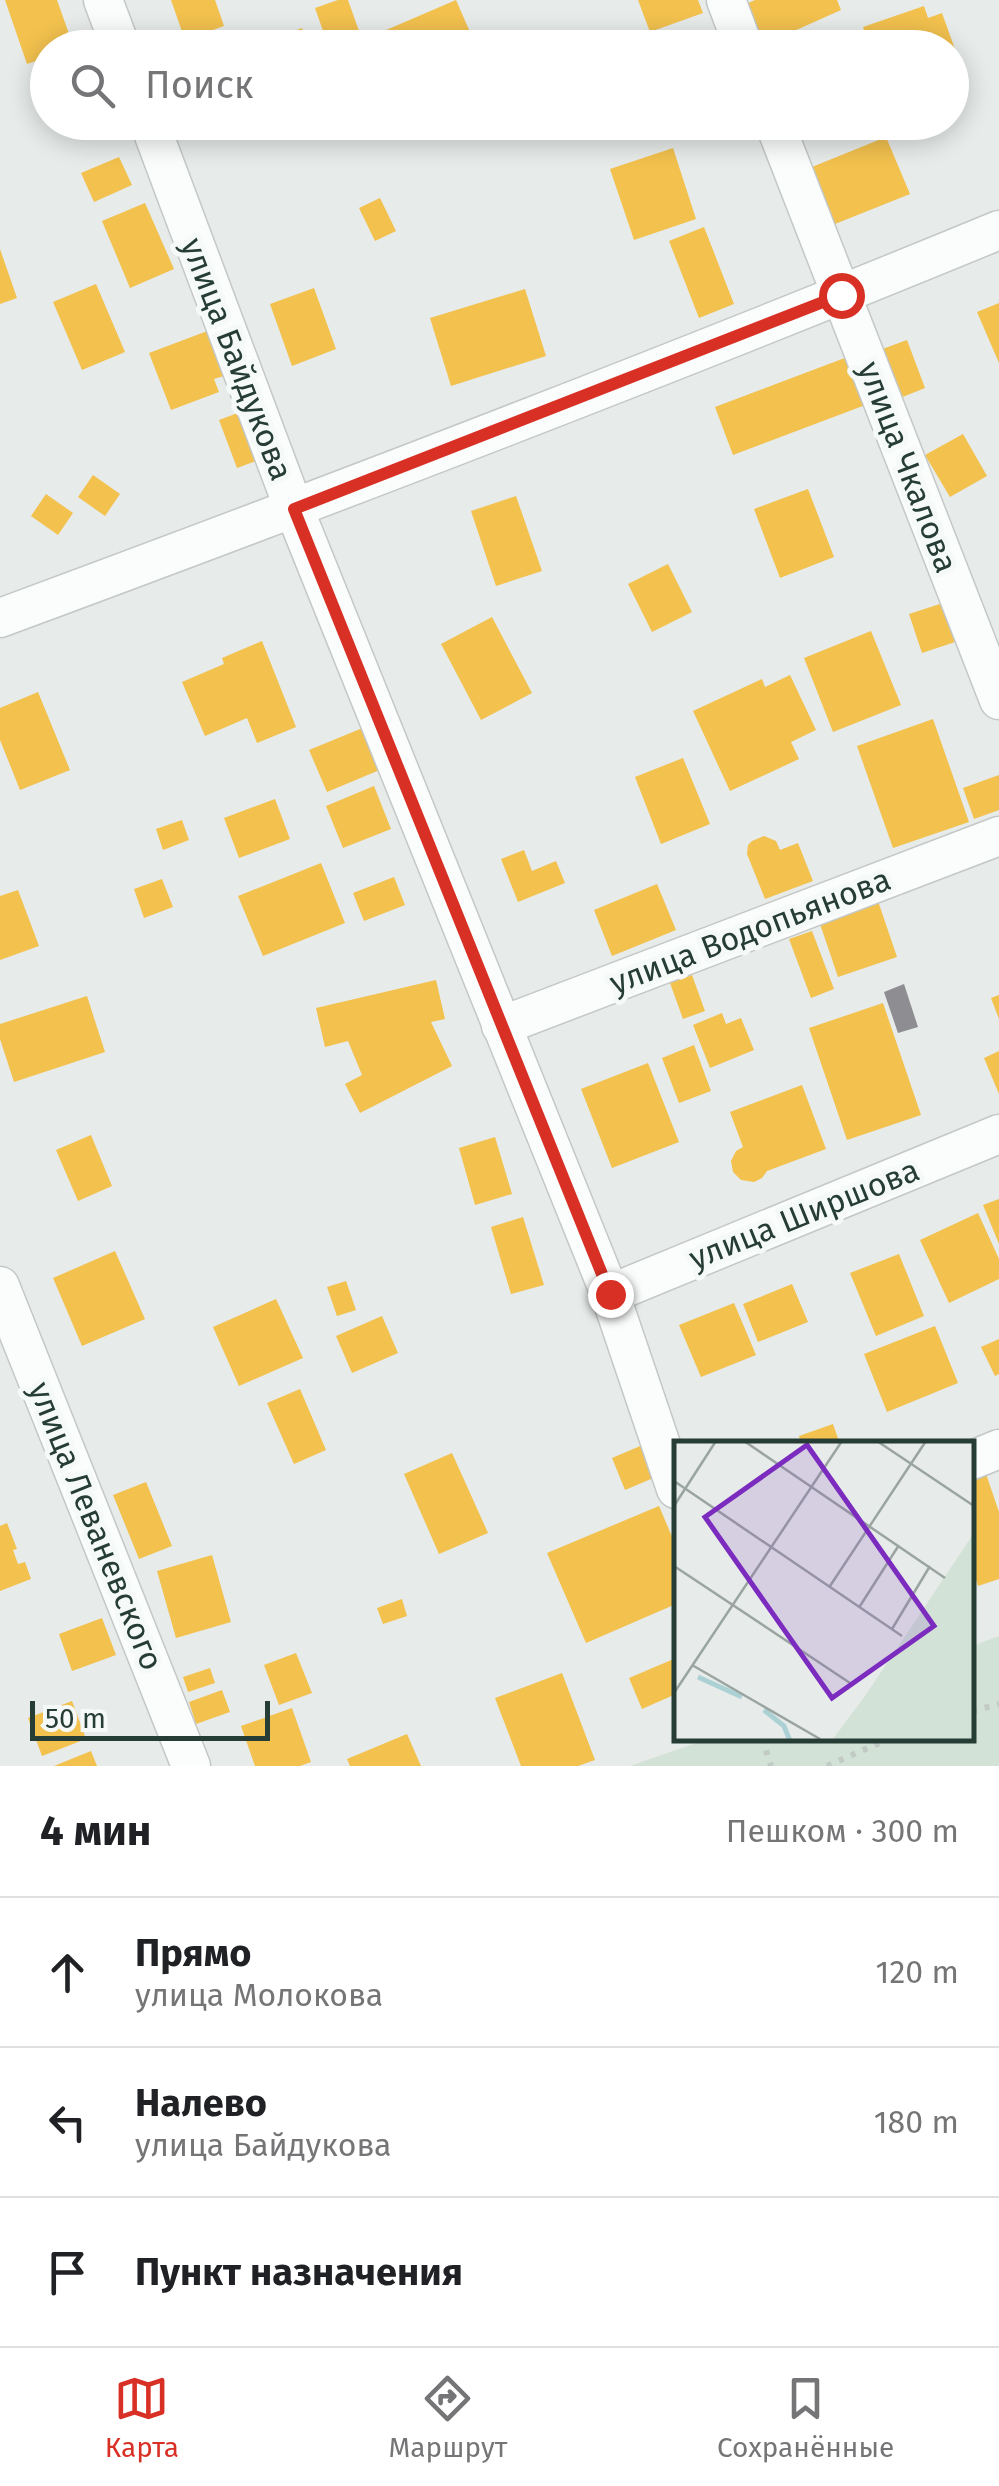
<!DOCTYPE html>
<html lang="ru">
<head>
<meta charset="utf-8">
<style>
  body { margin:0; font-family:"Fira Sans",sans-serif; background:#f6f6f6; color:#202124 }
  .scale { position:absolute; left:30px; bottom:25px; width:240px; box-sizing:border-box; padding-left:10px; border:5px solid #263d35; border-top:0; font-size:28px; line-height:35px; white-space:nowrap; color:#263d35; -webkit-text-stroke:8px #f5f9f7; paint-order:stroke }
  .stop { position:absolute; width:30px; height:30px; margin:-22px; border:8px solid #d93025; border-radius:50%; background:#fff }
  .stop.end { background:#d93025; border-color:#fff; box-shadow:0 2px 10px #0008 }
  .list { margin:0; padding:0; list-style:none }
  h2 { display:flex; justify-content:space-between; align-items:center; height:130px; margin:0; padding:0 40px; font-size:42px }
  h2 small { font-size:32px; font-weight:400; color:#757577 }
  .list li { display:grid; grid-template-columns:65px 1fr auto; gap:30px; align-items:center; box-sizing:border-box; height:150px; padding:0 40px; border-top:2px solid #e0e0e0 }
  .list b { display:block; font-size:38px; white-space:nowrap }
  .list p { margin:0; font-size:32px; white-space:nowrap; color:#757577 }
  .list em { font-size:32px; font-style:normal; color:#757577 }
  .icon { flex:none; width:55px; height:55px; fill:none; stroke:currentColor; stroke-width:2; stroke-linecap:round; stroke-linejoin:round }
  .map { position:relative; flex:none; width:999px; height:1766px; overflow:hidden }
  .search { position:absolute; background:#fff; box-shadow:0 5px 25px #0003; left:30px; right:30px; top:30px; height:110px; display:flex; align-items:center; gap:25px; box-sizing:border-box; padding:0 35px; border-radius:55px; color:#757577; font-size:38px }
  .sheet { height:580px; background:#fff }
  nav { display:flex; justify-content:space-around; align-items:center; box-sizing:border-box; height:140px; border-top:2px solid #e0e0e0; background:#fff; font-size:28px; color:#757577 }
  nav a { display:grid; justify-items:center; gap:5px }
  nav .on { color:#d93025 }
  .map>svg:first-child { display:block }
  .green { fill:#d2e2d6 }
  .homes { fill:#f2c14e }
  .industry { fill:#8d8d92 }
  .lines { fill:none; stroke-linecap:round; stroke-linejoin:round }
  .minor-casing { stroke:#c4c8c6; stroke-width:41 }
  .path { stroke:#c2cac6; stroke-width:6; stroke-dasharray:5 8; stroke-linecap:butt }
  .minor { stroke:#fbfcfc; stroke-width:38 }
  .route { stroke:#d93025; stroke-width:12 }
  .labels { text-anchor:middle; stroke-width:10; stroke-linejoin:round; paint-order:stroke }
  .street-label { font-size:32px; fill:#263d35; stroke:#f5f9f7 }
  .inset-river { fill:none; stroke:#acd1d5; stroke-width:5 }
  .inset-road { fill:none; stroke:#9aa5a1; stroke-width:2.5 }
  .view { fill:#7b2cbf; fill-opacity:0.15; stroke:#7b2cbf; stroke-width:5 }
  .inset-edge { fill:none; stroke:#263d35; stroke-width:5 }
</style>
</head>
<body>
<div class="map">
<svg width="999" height="1766" viewBox="0 0 999 1766">
  <rect width="100%" height="100%" fill="#e7ebe9"/>
  <!-- green -->
  <path class="green" d="M999,1636v130h-369l78,-27 264,-1v-92z"/>
  <!-- homes -->
  <g class="homes">
    <path d="M5,0h52l17,48h-26v9l-21,7z"/>
    <path d="M171,0h44l9,26 -39,14z"/>
    <path d="M338,0h10l17,48h-36l-14,-40z"/>
    <path d="M456,0l21,48h-86l-7,-17z"/>
    <path d="M638,0h60l5,13 -53,19z"/>
    <path d="M755,0h82l4,10 -76,34 -19,-40z"/>
    <path d="M924,6l4,12 14,-5 23,64 -13,5v-34h-82l-7,-21z"/>
    <path d="M302,28l8,20h-56v-1z"/>
    <path d="M69,122h46v1l-39,15z"/>
    <path d="M519,122h44l1,5 -40,12z"/>
    <path d="M886,137l24,57 -80,32 -23,-57z"/>
    <path d="M673,148l23,71 -62,21 -24,-71z"/>
    <path d="M119,157l13,28 -38,17 -13,-29z"/>
    <path d="M380,198l16,33 -21,10 -16,-33z"/>
    <path d="M145,203l29,66 -44,19 -28,-67z"/>
    <path d="M704,227l30,77 -35,14 -30,-77z"/>
    <path d="M0,249l17,49 -17,6z"/>
    <path d="M96,284l29,68 -43,18 -29,-68z"/>
    <path d="M314,288l22,61 -44,17 -22,-62z"/>
    <path d="M525,289l21,67 -95,30 -21,-68z"/>
    <path d="M999,303v60l-22,-51z"/>
    <path d="M210,330l17,45 -13,4 5,13 -48,18 -22,-57z"/>
    <path d="M907,340l18,48 -30,12 -18,-49z"/>
    <path d="M850,356l18,48 -135,51 -18,-48z"/>
    <path d="M251,408l18,48 -32,12 -18,-48z"/>
    <path d="M963,434l24,42 -37,21 -25,-42z"/>
    <path d="M93,475l27,19 -15,22 -27,-19z"/>
    <path d="M808,489l26,68 -54,21 -26,-69z"/>
    <path d="M46,494l27,19 -15,22 -27,-19z"/>
    <path d="M516,496l26,75 -46,15 -25,-75z"/>
    <path d="M668,564l24,48 -40,20 -24,-48z"/>
    <path d="M943,603l12,39 -33,11 -13,-39z"/>
    <path d="M492,617l40,76 -51,27 -40,-76z"/>
    <path d="M871,631l30,74 -68,27 -29,-74z"/>
    <path d="M262,641l34,86 -39,16 -10,-25 -42,18 -23,-54 42,-18 -2,-6z"/>
    <path d="M790,675l26,55 -25,12 8,17 -69,32 -37,-80 69,-32 3,8z"/>
    <path d="M38,692l32,78 -50,20 -20,-50v-32z"/>
    <path d="M933,719l36,103 -76,26 -36,-102z"/>
    <path d="M365,727l17,42 -55,23 -18,-42z"/>
    <path d="M683,758l27,66 -49,20 -26,-67z"/>
    <path d="M999,775v35l-25,9 -11,-31z"/>
    <path d="M374,786l17,43 -48,19 -17,-42z"/>
    <path d="M275,799l15,40 -51,19 -15,-40z"/>
    <path d="M182,820l7,20 -26,10 -7,-21z"/>
    <path d="M764,836l12,5 4,9 18,-7 15,38 -48,18 -18,-45 1,-9 4,-4z"/>
    <path d="M524,850l8,21 24,-10 9,22 -47,19 -17,-43z"/>
    <path d="M321,863l24,60 -82,33 -25,-60z"/>
    <path d="M394,877l11,28 -41,16 -11,-28z"/>
    <path d="M162,879l11,28 -29,11 -10,-29z"/>
    <path d="M657,884l19,46 -64,26 -18,-46z"/>
    <path d="M18,890l21,56 -39,14v-64z"/>
    <path d="M877,898l20,59 -59,20 -20,-59z"/>
    <path d="M812,931l22,58 -23,9 -22,-59z"/>
    <path d="M692,975l13,36 -22,8 -13,-36z"/>
    <path d="M436,980l9,39 -14,3 21,44 -92,47 -15,-29 17,-9 -14,-34 -23,6 -9,-39z"/>
    <path d="M999,995v24l-8,-21z"/>
    <path d="M87,996l18,56 -91,30 -14,-43v-15z"/>
    <path d="M883,1003l38,112 -74,25 -38,-112z"/>
    <path d="M722,1013l4,11 15,-6 13,32 -44,18 -17,-43z"/>
    <path d="M694,1045l17,46 -32,12 -17,-45z"/>
    <path d="M999,1051v43l-15,-36z"/>
    <path d="M648,1063l31,79 -67,26 -31,-79z"/>
    <path d="M802,1085l24,64 -59,22 -5,7 -8,4 -13,-2 -8,-8 -2,-11 5,-10 7,-4 -13,-35z"/>
    <path d="M91,1135l21,51 -34,15 -22,-51z"/>
    <path d="M495,1137l17,57 -37,11 -16,-57z"/>
    <path d="M999,1199v45l-16,-39z"/>
    <path d="M978,1213l21,46v20l-50,24 -29,-63z"/>
    <path d="M523,1217l21,68 -33,9 -20,-67z"/>
    <path d="M115,1251l30,68 -63,27 -29,-68z"/>
    <path d="M899,1254l25,62 -48,20 -26,-63z"/>
    <path d="M346,1281l10,29 -19,6 -10,-29z"/>
    <path d="M792,1284l16,38 -50,20 -15,-38z"/>
    <path d="M276,1299l27,59 -64,28 -26,-59z"/>
    <path d="M734,1303l22,52 -55,22 -22,-52z"/>
    <path d="M382,1316l16,37 -46,20 -16,-37z"/>
    <path d="M935,1326l23,57 -71,29 -23,-58z"/>
    <path d="M999,1339v35l-4,2 -14,-29z"/>
    <path d="M300,1389l26,61 -32,14 -27,-61z"/>
    <path d="M833,1424l7,20h-39l-2,-8z"/>
    <path d="M645,1444l13,32 -33,14 -13,-32z"/>
    <path d="M452,1453l36,80 -49,21 -35,-80z"/>
    <path d="M985,1471l14,41v67l-21,7 -6,-19v-91z"/>
    <path d="M146,1482l26,64 -33,13 -26,-64z"/>
    <path d="M659,1506l17,40v58l-90,39 -39,-90z"/>
    <path d="M7,1523l10,26 -4,1 5,14 7,-2 6,17 -31,12v-65z"/>
    <path d="M212,1555l19,67 -55,16 -19,-67z"/>
    <path d="M402,1599l5,17 -24,8 -6,-16z"/>
    <path d="M102,1618l14,37 -44,16 -13,-37z"/>
    <path d="M296,1653l16,40 -33,12 -15,-40z"/>
    <path d="M676,1658v36l-34,15 -13,-31z"/>
    <path d="M210,1668l5,15 -27,9 -5,-15z"/>
    <path d="M562,1673l33,87 -17,6h-57l-26,-68z"/>
    <path d="M222,1690l8,22 -34,12 -7,-22z"/>
    <path d="M72,1701l14,38 -44,17 -14,-38z"/>
    <path d="M292,1708l19,54 -11,4h-45l-14,-40z"/>
    <path d="M407,1734l14,32h-71l-3,-7z"/>
    <path d="M91,1751l6,15h-43z"/>
  </g>
  <!-- industry -->
  <path class="industry" d="M904,984l14,43 -20,6 -14,-41z"/>
  <g class="lines">
    <defs>
      <g id="minor">
        <path d="M103,0l18,48"/>
        <path d="M726,0l18,48"/>
        <path d="M149,122l145,387 316,785 66,195"/>
        <path d="M774,122l225,578"/>
        <path d="M0,618c335,-124 669,-252 999,-388"/>
        <path d="M501,1026l498,-190"/>
        <path d="M0,1286l191,480"/>
        <path d="M610,1294l389,-160"/>
        <path d="M972,1460l27,-11"/>
      </g>
    </defs>
    <!-- minor casing -->
    <use href="#minor" class="minor-casing"/>
    <!-- path -->
    <g class="path">
      <path d="M972,1711l27,-7"/>
      <path d="M762,1738l9,28"/>
      <path d="M827,1766l64,-28"/>
    </g>
    <!-- minor -->
    <use href="#minor" class="minor"/>
  </g>
  <g class="lines">
    <!-- route -->
    <path class="route" d="M610,1294l-316,-785 547,-214"/>
  </g>
  <g class="labels">
    <!-- street labels -->
    <g class="street-label">
      <text transform="translate(237 359) rotate(69)" y="11">улица Байдукова</text>
      <text transform="translate(908 467) rotate(69)" y="11">улица Чкалова</text>
      <text transform="translate(750 931) rotate(-21)" y="11">улица Водопьянова</text>
      <text transform="translate(804 1214) rotate(-22)" y="11">улица Ширшова</text>
      <text transform="translate(96 1526) rotate(68)" y="11">улица Леваневского</text>
    </g>
  </g>
  <!-- overview -->
  <g transform="translate(674 1441)">
    <rect width="300" height="300" fill="#e7ebe9"/>
    <path d="M300,92v208h-151l10,-2 32,-43z" fill="#d2e2d6"/>
    <path class="inset-river" d="M24,236l44,20M90,269l20,16 6,15"/>
    <path class="inset-road" d="M70,0l201,137M203,0l97,65M0,40l228,155M0,65l42,-65M0,125l179,119M156,145l96,-145M186,165l39,-61M218,188l38,-63M18,224l128,74M0,252l168,-252"/>
    <path class="view" d="M133,4l127,181 -102,72 -127,-181z"/>
    <rect width="300" height="300" class="inset-edge"/>
  </g>
</svg>
<div class="scale">50 m</div>
<div class="stop" style="left:841px;top:295px"></div>
<div class="stop end" style="left:610px;top:1294px"></div>
<div class="search"><svg class="icon" aria-label="search" viewBox="0 0 24 24"><circle cx="10" cy="10" r="6"/><path d="M15 15l6 6"/></svg>Поиск</div>
</div>
<section class="sheet">
<h2>4 мин<small>Пешком · 300 m</small></h2>
<ul class="list">
<li><svg class="icon" aria-label="ahead" viewBox="0 0 24 24"><path d="M12 20V5M6 11l6-6 6 6"/></svg><div><b>Прямо</b><p>улица Молокова</p></div><em>120 m</em></li>
<li><svg class="icon" aria-label="left" viewBox="0 0 24 24"><path d="M17 20v-9H6M10 6l-5 5 5 5"/></svg><div><b>Налево</b><p>улица Байдукова</p></div><em>180 m</em></li>
<li><svg class="icon" aria-label="arrive" viewBox="0 0 24 24"><path d="M6 21V4h12l-3 4 3 4H6"/></svg><div><b>Пункт назначения</b></div></li>
</ul>
</section>
<nav>
<a class="on"><svg class="icon" aria-label="map" viewBox="0 0 24 24"><path d="M3 6l6-2 6 2 6-2v14l-6 2-6-2-6 2zM9 4v14M15 6v14"/></svg>Карта</a>
<a><svg class="icon" aria-label="directions" viewBox="0 0 24 24"><path d="M12 3l9 9-9 9-9-9zM9 14v-3h6M13 9l2 2-2 2"/></svg>Маршрут</a>
<a><svg class="icon" aria-label="saved" viewBox="0 0 24 24"><path d="M7 4h10v16l-5-4-5 4z"/></svg>Сохранённые</a>
</nav>
</body>
</html>
